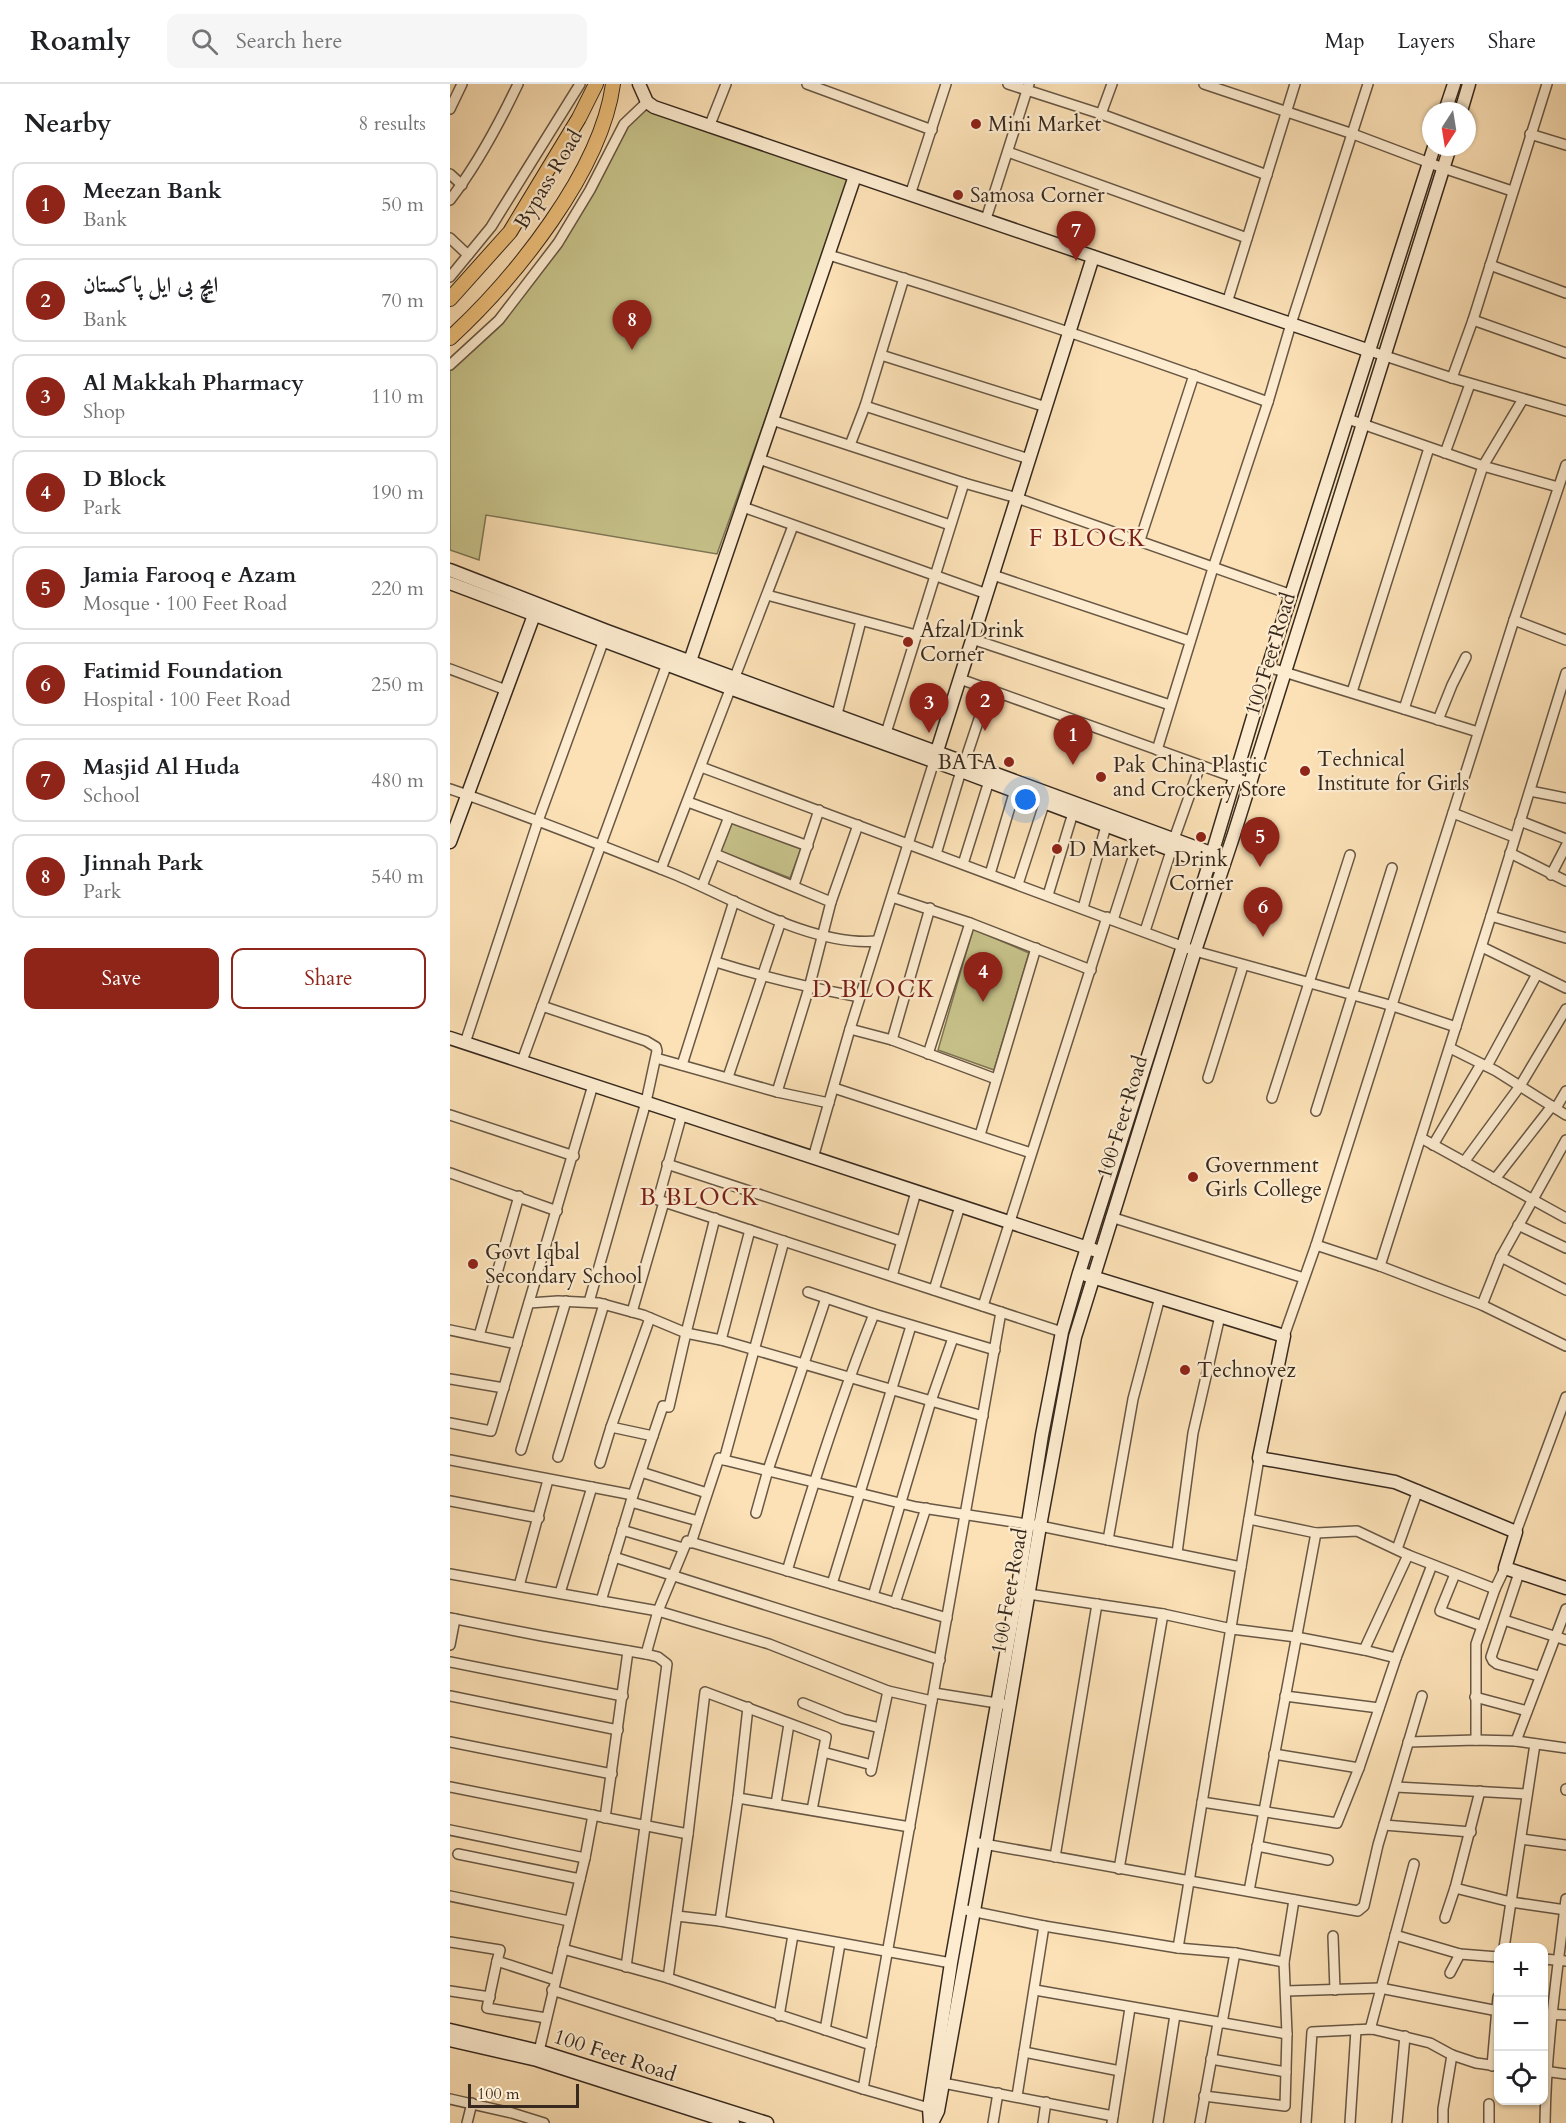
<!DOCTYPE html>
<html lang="en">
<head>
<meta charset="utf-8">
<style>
  body { margin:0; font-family:Cardo,Amiri,serif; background:#f6f6f6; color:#202124 }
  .controls { position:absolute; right:18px; bottom:18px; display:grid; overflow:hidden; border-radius:12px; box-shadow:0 2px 4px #0004 }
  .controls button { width:54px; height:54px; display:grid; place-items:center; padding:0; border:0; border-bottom:2px solid #e0e0e0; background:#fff; color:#202124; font:30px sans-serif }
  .compass { position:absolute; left:972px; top:18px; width:54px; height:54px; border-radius:50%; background:#fff; box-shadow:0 2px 4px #0004; rotate:192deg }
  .scale { position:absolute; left:18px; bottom:15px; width:111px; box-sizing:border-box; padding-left:6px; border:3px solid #37291e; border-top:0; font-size:16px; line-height:21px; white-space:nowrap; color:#37291e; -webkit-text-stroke:4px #fdecd0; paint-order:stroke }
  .you { position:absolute; left:576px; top:716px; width:21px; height:21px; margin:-15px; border:4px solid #fff; border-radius:50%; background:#1a73e8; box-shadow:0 0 0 9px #1a73e833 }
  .badge { display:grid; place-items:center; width:39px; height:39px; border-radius:50%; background:#8f2418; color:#fff; font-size:20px; font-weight:700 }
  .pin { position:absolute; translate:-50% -50px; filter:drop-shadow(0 2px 3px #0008) }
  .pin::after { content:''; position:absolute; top:32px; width:21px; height:18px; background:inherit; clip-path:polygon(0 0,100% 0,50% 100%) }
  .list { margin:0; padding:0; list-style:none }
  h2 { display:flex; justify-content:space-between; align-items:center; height:78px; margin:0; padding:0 24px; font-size:26px }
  h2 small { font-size:20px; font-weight:400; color:#757577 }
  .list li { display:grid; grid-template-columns:39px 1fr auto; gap:18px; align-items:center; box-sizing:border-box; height:84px; margin:0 12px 12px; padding:0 12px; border:2px solid #e0e0e0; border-radius:12px }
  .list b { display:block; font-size:22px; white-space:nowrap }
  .list p { margin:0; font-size:20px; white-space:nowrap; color:#757577 }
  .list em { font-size:20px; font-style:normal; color:#757577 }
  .actions { display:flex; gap:12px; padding:18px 24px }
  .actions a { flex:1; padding:14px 0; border:2px solid #8f2418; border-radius:12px; text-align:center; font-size:21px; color:#8f2418 }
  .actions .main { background:#8f2418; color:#fff }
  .icon { flex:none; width:33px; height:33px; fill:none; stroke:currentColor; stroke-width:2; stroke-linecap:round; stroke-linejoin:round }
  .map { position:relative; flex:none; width:1116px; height:2039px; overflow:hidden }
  header { display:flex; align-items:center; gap:36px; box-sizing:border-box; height:84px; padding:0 30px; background:#fff; border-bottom:2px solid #e0e0e0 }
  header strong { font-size:28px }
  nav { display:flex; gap:33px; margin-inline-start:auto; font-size:21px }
  .search { width:420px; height:54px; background:#f6f6f6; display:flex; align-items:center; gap:15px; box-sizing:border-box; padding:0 21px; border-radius:12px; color:#757577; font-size:22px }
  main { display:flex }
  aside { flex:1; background:#fff }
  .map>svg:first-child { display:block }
  .green { fill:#c6c189; stroke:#7e7554; stroke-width:1.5 }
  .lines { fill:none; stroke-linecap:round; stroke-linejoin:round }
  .street-casing { stroke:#685744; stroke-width:12 }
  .secondary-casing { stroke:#37291e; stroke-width:15 }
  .primary-casing { stroke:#37291e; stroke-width:16 }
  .street { stroke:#fdecd0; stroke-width:9 }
  .secondary { stroke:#fdecd0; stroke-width:12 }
  .primary { stroke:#eec07b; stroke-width:14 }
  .poi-dot { fill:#8f2418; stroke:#fdecd0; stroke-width:2 }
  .labels { text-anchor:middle; stroke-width:4.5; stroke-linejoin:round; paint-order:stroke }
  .poi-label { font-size:21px; fill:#37291e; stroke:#fdecd0; text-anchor:start }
  .street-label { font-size:21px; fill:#37291e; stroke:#fdecd0 }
  .quarter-label { font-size:24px; letter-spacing:1.5px; fill:#7a1f14; stroke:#fdecd0 }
</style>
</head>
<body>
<header>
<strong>Roamly</strong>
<div class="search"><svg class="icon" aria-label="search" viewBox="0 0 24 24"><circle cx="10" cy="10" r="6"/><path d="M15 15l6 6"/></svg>Search here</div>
<nav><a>Map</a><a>Layers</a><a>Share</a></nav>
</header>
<main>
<aside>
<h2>Nearby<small>8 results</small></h2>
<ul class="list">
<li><span class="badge">1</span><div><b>Meezan Bank</b><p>Bank</p></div><em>50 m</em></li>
<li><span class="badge">2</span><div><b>ایچ بی ایل پاکستان</b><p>Bank</p></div><em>70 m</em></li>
<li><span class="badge">3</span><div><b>Al Makkah Pharmacy</b><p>Shop</p></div><em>110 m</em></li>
<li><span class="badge">4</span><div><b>D Block</b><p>Park</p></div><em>190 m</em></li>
<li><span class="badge">5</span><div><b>Jamia Farooq e Azam</b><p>Mosque · 100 Feet Road</p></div><em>220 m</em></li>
<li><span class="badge">6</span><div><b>Fatimid Foundation</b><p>Hospital · 100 Feet Road</p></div><em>250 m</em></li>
<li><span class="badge">7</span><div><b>Masjid Al Huda</b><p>School</p></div><em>480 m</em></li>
<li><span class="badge">8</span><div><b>Jinnah Park</b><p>Park</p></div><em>540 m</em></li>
</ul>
<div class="actions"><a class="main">Save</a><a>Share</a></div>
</aside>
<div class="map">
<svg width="1116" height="2039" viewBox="0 0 1116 2039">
  <rect width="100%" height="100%" fill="#fce1b6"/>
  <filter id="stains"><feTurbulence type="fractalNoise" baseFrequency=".00333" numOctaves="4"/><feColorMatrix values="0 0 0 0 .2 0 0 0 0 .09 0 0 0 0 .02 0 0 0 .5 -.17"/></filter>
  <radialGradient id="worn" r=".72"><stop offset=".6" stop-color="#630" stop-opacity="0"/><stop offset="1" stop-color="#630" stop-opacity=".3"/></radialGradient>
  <!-- green -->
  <g class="green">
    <path d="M190,21l211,74 -134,375 -231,-39 -7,45 -29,-10v-179l47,-42 46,-59 47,-80 5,-3z"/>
    <path d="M281,739l70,26 -11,29 -70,-27z"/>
    <path d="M523,845l56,24 -35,117 -56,-20z"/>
  </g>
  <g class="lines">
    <defs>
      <g id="street">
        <path d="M357,0l125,46"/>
        <path d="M558,0l93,30 11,-30"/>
        <path d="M754,0l149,50 90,34 69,23"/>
        <path d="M0,25l12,-25"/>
        <path d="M651,30l166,61"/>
        <path d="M259,43l17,-43"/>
        <path d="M1080,50l36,11"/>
        <path d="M558,68l239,86"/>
        <path d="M0,90l12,11"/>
        <path d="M460,111l36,-111"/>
        <path d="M0,116c27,-35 49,-76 68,-116"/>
        <path d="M536,135l43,-135"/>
        <path d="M0,154l18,17"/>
        <path d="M379,171c147,45 294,94 439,147"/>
        <path d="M1040,181l76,28"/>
        <path d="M0,193l41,-50 89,-143"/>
        <path d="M777,219l68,-219"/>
        <path d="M1023,236l93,33"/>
        <path d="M920,267l82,27 114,33"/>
        <path d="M431,271l165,52"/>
        <path d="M0,281l49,-45 59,-77 32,-53 34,-66 23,-22"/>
        <path d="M1002,294l21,-58 74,-236"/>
        <path d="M415,322l164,53"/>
        <path d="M898,335l135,47 75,21"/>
        <path d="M322,336l192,63 53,15 275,97"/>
        <path d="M400,361l15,-39 39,-128"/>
        <path d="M995,369l25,-69"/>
        <path d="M309,375l191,66"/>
        <path d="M293,423l244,87"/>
        <path d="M690,456l54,-165"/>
        <path d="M543,491l197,66"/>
        <path d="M317,511l149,40"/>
        <path d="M1064,536l52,20"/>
        <path d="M522,555l198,66"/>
        <path d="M818,583l210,65"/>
        <path d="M0,585l56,21"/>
        <path d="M510,595l290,104"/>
        <path d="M902,608l77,-244"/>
        <path d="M954,625l79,-243 40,-67"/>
        <path d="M387,630l24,-93"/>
        <path d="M988,636l14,-35 14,-28"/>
        <path d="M436,649l78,-250"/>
        <path d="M707,666l56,-182 55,-166 23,-78 77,-240"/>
        <path d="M515,677l24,-72"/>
        <path d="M251,683l494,184 198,55 63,21"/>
        <path d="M0,705c76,26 151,56 226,86 59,25 138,72 201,66"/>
        <path d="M1080,707l36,7"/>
        <path d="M238,718l120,44"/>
        <path d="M1003,729l61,24"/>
        <path d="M1070,737l46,18"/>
        <path d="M724,755l26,-73"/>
        <path d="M1060,769l56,28"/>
        <path d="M265,770l116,48"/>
        <path d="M486,770l25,-83"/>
        <path d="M513,780l26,-83"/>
        <path d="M211,785l132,-343"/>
        <path d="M540,790l25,-84"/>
        <path d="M1101,791l15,-29"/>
        <path d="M568,800l28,-86"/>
        <path d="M344,801l25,-75"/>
        <path d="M252,802l27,-69"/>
        <path d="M598,811l25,-82"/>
        <path d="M442,813l78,26 121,47"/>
        <path d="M633,824l23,-82"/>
        <path d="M1041,832l75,22"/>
        <path d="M663,836l26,-81"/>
        <path d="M695,847l26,-80"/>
        <path d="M1032,863l84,41"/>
        <path d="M266,878c47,15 95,26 144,35"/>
        <path d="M92,922l104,35 10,6 1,4 -11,51 -57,200"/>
        <path d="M400,945l42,11 104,39"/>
        <path d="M442,956l38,-132"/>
        <path d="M15,959l73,-222 67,-184"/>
        <path d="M1000,964l46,23 70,44"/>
        <path d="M478,970l42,-131"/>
        <path d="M206,974l121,34 52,11"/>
        <path d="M72,977l146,-400"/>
        <path d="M232,981l52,-164"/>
        <path d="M1037,982l50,-92"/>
        <path d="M278,993l53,-156"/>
        <path d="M758,994l35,-112"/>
        <path d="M384,1004l197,65"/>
        <path d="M327,1008l32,-104 22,-86 27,-77"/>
        <path d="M822,1014l78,-243"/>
        <path d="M1106,1024l10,-17"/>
        <path d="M866,1027l76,-243"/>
        <path d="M232,1030l-24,86 404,132"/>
        <path d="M0,1031l124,41"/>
        <path d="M530,1051l56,-187"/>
        <path d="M971,1054l145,80"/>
        <path d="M983,1061l48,-81"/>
        <path d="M363,1074l37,-129 86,-274"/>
        <path d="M1014,1078l56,-76 46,-77"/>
        <path d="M217,1080l234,77"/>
        <path d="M0,1089l107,38"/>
        <path d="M1045,1095l57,-73"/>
        <path d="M661,1133l193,61"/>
        <path d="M1068,1141l48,23"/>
        <path d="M866,1161l64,21 102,39 84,41"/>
        <path d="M1051,1173l65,-117"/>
        <path d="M930,1182l111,-350 75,-243"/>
        <path d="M442,1192l24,-84"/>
        <path d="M484,1206l26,-84"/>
        <path d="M358,1208l66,22 121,36"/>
        <path d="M79,1219l29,-2 41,2 44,12 43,18 35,7 262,76"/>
        <path d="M1032,1221l19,-48 65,33"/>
        <path d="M533,1222l124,-389"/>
        <path d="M182,1228l32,-110"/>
        <path d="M200,1234l-39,109 42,9"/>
        <path d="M0,1246l67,14"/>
        <path d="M29,1252l40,-140"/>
        <path d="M834,1252l32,-91 198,-625 52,-155"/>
        <path d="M271,1256l29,-110"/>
        <path d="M0,1295l54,9"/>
        <path d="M0,1339l41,8 102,-346"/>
        <path d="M71,1366l45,-149"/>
        <path d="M108,1373l46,-153"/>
        <path d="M0,1376l183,35"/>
        <path d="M274,1376l192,47 124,19 201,41"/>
        <path d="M150,1379l11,-36"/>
        <path d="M191,1388l66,21"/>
        <path d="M0,1417l89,17"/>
        <path d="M181,1418l67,19"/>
        <path d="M306,1429l12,-43 58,-172"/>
        <path d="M799,1435l67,14 41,-2 51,24 87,34"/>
        <path d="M172,1446l61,18"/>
        <path d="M1066,1448l50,-135"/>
        <path d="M658,1456l25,-141 27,-102"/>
        <path d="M241,1459l28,-85 5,2 60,-219"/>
        <path d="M947,1465l21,-59"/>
        <path d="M727,1469l16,-120 27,-117"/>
        <path d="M164,1473l326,103"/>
        <path d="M337,1487c26,-87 53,-172 87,-257"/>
        <path d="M1069,1489l-28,84 2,4 4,3 42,12"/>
        <path d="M0,1490l208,37 111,33 119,47 44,10"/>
        <path d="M1005,1490l-15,37 42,15"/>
        <path d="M382,1500l79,-258"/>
        <path d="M69,1502l29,-106"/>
        <path d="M110,1509l32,-106"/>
        <path d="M572,1509l141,21 69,15 64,8 68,13 32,8"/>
        <path d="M423,1512l58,-195 22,-63"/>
        <path d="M151,1517l32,-106 30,-89 6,1 17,-74 29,-115"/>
        <path d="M445,1519l31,-95"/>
        <path d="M0,1534l92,18 104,18 12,3 9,7 -41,303"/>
        <path d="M1054,1536l62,20"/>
        <path d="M0,1561l5,-26"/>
        <path d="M914,1566l44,-95"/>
        <path d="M196,1570l12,-43 29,-70 260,77"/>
        <path d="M0,1578l173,34"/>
        <path d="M484,1609l69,11"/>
        <path d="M0,1612l168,34"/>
        <path d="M835,1612l94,12"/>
        <path d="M1025,1613l52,14"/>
        <path d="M353,1619l40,16 37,9"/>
        <path d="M1026,1656v-96l19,-55 10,-21"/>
        <path d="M1066,1657l50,-132"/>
        <path d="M0,1658l162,32"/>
        <path d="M958,1658l68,-2 40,1 50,7"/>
        <path d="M373,1668l49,13"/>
        <path d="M824,1670l85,14"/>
        <path d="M421,1687l17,-80"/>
        <path d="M0,1703l238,47"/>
        <path d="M946,1703l131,7"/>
        <path d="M1116,1705v1"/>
        <path d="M288,1714l172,29"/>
        <path d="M752,1718l135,21 22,-55 37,-110 36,-93"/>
        <path d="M326,1720l13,-80"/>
        <path d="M155,1734l23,-167"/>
        <path d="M934,1741l87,7"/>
        <path d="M0,1746l135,28"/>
        <path d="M1071,1755l45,6"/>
        <path d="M523,1758l385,69 6,-5 14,-61 44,-149"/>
        <path d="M807,1762l71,14"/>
        <path d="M8,1770l122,25"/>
        <path d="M605,1773l42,-253"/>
        <path d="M669,1785l44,-255"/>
        <path d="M1005,1804l56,14 55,8"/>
        <path d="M799,1807l67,-358"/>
        <path d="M0,1812l119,25"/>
        <path d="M511,1825l83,17 134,22 57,5 49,9"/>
        <path d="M227,1832l43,5 231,42"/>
        <path d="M995,1834l10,-30 25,-97"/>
        <path d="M270,1837l18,-123 10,-91"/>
        <path d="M945,1851l65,19 38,3"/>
        <path d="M883,1852l2,54"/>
        <path d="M0,1858l50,8 -3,11 58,19"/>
        <path d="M728,1864l81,-490"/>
        <path d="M1054,1864l31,-204"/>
        <path d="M113,1865l105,29 203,67"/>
        <path d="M1094,1875l22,2"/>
        <path d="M47,1877l-10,47 59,10"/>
        <path d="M1000,1889l10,-19"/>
        <path d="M218,1894l20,-144 17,-142 121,45 -14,73"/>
        <path d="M102,1906l311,99 66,19"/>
        <path d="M585,1906l252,44"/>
        <path d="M0,1907l40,6"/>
        <path d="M836,1907l94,-3 118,23"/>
        <path d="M1094,1930l22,1"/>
        <path d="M329,1932l14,-81"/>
        <path d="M772,1939l13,-70"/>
        <path d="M922,1945l-1,-3 43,-162"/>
        <path d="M375,1946l15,-86"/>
        <path d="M89,1967l46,-193 8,-43"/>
        <path d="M574,1968l96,19"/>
        <path d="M761,1975l75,13"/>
        <path d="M1042,1982l6,-69"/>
        <path d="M1094,1987l22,3"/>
        <path d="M488,1998l175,34"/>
        <path d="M413,2005l138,-777"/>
        <path d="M567,2012l27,-170"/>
        <path d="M754,2012l81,10 2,-72 -3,-72 10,-62"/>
        <path d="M0,2015l62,14 32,10"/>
        <path d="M17,2039l5,-20"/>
        <path d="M543,2039l5,-30"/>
        <path d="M593,2039l3,-21"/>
        <path d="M662,2039l18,-115"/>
        <path d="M708,2039l17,-108"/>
        <path d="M750,2039l18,-100"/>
        <path d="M856,2039l6,-91 60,-3 58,14 22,12 24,8 22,3"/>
        <path d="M900,2039l6,-93"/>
        <path d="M947,2039l8,-87"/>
        <path d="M993,2039v-14l9,-54"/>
        <path d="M1039,2039v-19"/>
        <path d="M1095,2039c1,-76 12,-149 21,-224"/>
      </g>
      <g id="secondary">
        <path d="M189,0l8,18 7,5 716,244"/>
        <path d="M995,27l9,-27"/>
        <path d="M1011,27l8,-27"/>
        <path d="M0,486l157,61 612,225"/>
        <path d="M0,499l282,106 229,82 253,95"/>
        <path d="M240,577l165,-485"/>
        <path d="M487,667l156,-494"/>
        <path d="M0,758l87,-235"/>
        <path d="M0,954l644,212"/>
        <path d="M636,1191l198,61 -25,122 136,24 121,50 -11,36 61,20"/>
        <path d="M0,1946l89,21 228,72"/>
        <path d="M0,1956l87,20 196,63"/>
        <path d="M480,2039l-1,-15 22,-145 66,-371 25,-157 20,-103 17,-59 130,-409 59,-197 166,-520"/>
        <path d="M482,2039l6,-12 48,-267 54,-318 35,-189 120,-386 39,-117 216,-687"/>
      </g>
      <g id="primary">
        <path d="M0,215l60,-67 69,-114 17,-34"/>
        <path d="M0,254c64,-59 151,-166 163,-254"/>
      </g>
    </defs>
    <!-- street casing -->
    <use href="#street" class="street-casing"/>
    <!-- secondary casing -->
    <use href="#secondary" class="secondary-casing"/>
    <!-- primary casing -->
    <use href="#primary" class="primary-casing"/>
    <!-- street -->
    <use href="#street" class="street"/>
    <!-- secondary -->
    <use href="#secondary" class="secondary"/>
    <!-- primary -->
    <use href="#primary" class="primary"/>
  </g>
  <!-- markers -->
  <g class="poi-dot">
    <circle cx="526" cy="40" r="6"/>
    <circle cx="508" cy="111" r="6"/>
    <circle cx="458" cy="558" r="6"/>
    <circle cx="559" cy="678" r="6"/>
    <circle cx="855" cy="687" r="6"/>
    <circle cx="651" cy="693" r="6"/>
    <circle cx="751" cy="753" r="6"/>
    <circle cx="607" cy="765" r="6"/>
    <circle cx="743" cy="1093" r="6"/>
    <circle cx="23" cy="1180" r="6"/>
    <circle cx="735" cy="1286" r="6"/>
  </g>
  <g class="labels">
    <!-- poi labels -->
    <g class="poi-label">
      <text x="538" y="47">Mini Market</text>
      <text x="520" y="118">Samosa Corner</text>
      <text x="470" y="553">Afzal Drink<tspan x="470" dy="24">Corner</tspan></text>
      <text x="867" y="682">Technical<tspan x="867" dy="24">Institute for Girls</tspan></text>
      <text x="547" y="685" text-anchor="end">BATA</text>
      <text x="663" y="688">Pak China Plastic<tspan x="663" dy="24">and Crockery Store</tspan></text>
      <text x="619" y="772">D Market</text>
      <text x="751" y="782" text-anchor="middle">Drink<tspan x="751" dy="24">Corner</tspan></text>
      <text x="755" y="1088">Government<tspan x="755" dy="24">Girls College</tspan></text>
      <text x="35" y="1175">Govt Iqbal<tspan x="35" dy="24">Secondary School</tspan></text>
      <text x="747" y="1293">Technovez</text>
    </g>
    <!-- street labels -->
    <g class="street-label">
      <text transform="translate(98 95) rotate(-59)" y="7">Bypass Road</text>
      <text transform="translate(820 570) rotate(-73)" y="7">100 Feet Road</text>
      <text transform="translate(672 1033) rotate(-73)" y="7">100 Feet Road</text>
      <text transform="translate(559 1507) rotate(-80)" y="7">100 Feet Road</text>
      <text transform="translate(165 1971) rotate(18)" y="7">100 Feet Road</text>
    </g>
    <!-- quarter labels -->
    <g class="quarter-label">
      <text x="638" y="462">F BLOCK</text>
      <text x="424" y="913">D BLOCK</text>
      <text x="250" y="1121">B BLOCK</text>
    </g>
  </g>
  <rect width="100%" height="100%" filter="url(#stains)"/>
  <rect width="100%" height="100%" fill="url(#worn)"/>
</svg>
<div class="controls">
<button>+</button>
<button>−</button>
<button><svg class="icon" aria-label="locate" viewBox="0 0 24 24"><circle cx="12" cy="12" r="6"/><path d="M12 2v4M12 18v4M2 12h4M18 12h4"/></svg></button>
</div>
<svg class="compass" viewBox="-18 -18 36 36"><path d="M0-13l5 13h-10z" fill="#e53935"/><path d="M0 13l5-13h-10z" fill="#757577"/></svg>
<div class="scale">100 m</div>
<div class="you"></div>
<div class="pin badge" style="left:623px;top:681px">1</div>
<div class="pin badge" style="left:535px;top:647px">2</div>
<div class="pin badge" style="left:479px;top:649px">3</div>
<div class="pin badge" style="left:533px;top:918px">4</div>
<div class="pin badge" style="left:810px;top:783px">5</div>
<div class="pin badge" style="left:813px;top:853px">6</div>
<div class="pin badge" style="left:626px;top:177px">7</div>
<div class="pin badge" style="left:182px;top:266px">8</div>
</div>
</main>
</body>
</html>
